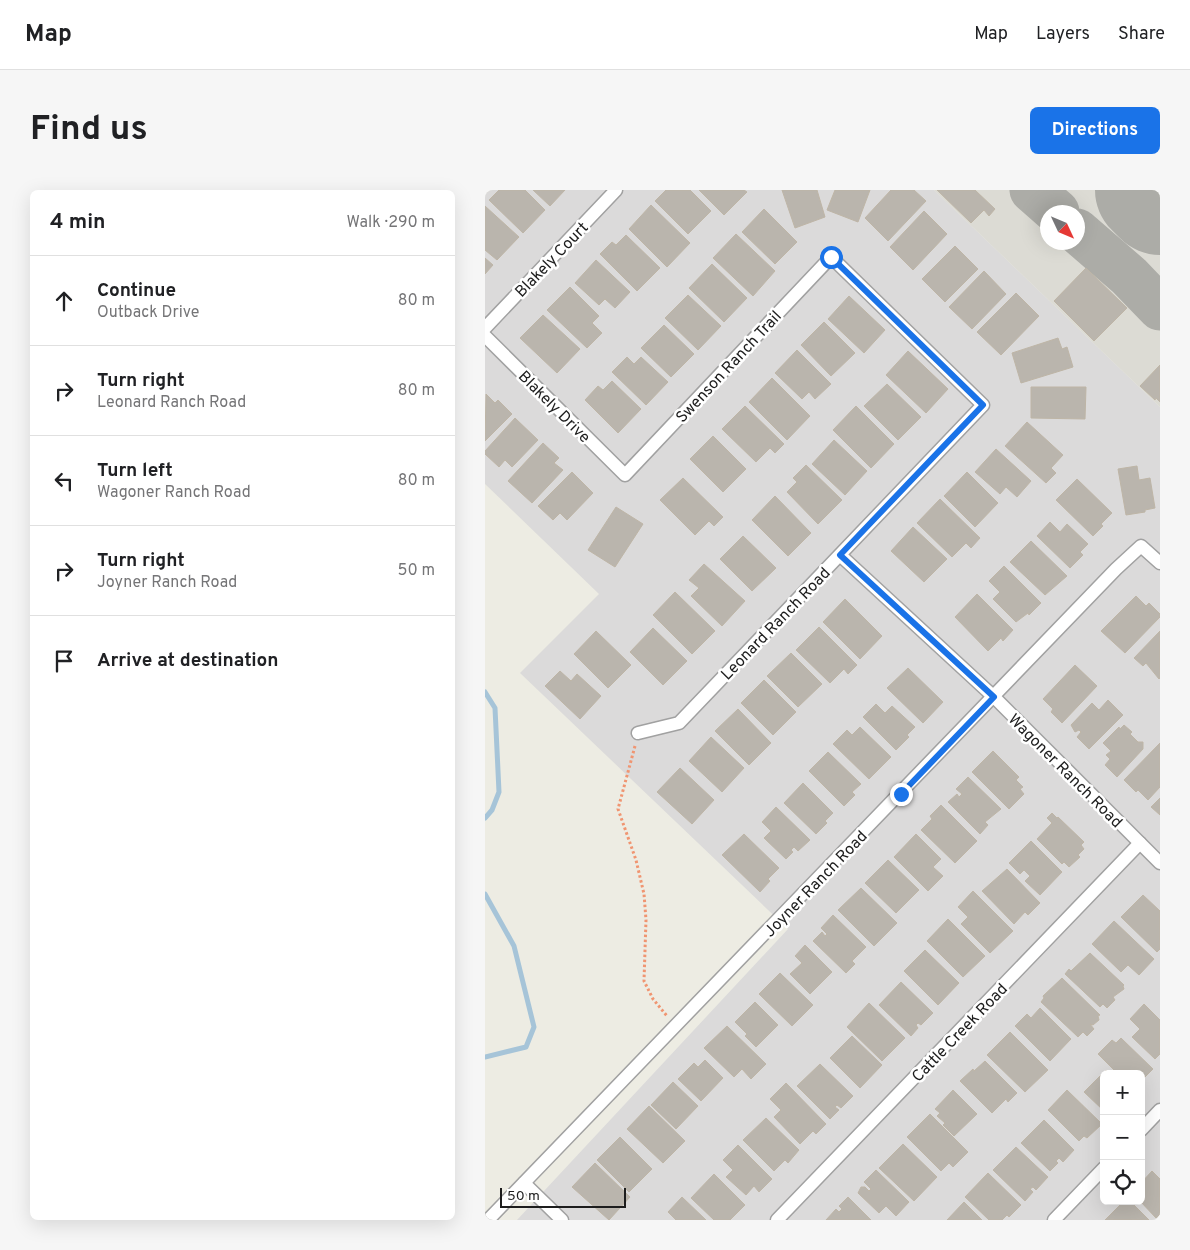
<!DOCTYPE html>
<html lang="en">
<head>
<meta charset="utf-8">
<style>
  body { margin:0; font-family:Overpass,sans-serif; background:#f6f6f6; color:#202124 }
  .controls { position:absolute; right:15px; bottom:15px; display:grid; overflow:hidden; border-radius:8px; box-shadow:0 5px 20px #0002 }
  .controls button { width:45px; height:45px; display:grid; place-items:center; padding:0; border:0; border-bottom:1px solid #e0e0e0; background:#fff; color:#202124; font:25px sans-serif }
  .compass { position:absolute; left:555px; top:15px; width:45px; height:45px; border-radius:50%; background:#fff; box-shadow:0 5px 20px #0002; rotate:134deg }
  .scale { position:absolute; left:15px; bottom:12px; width:126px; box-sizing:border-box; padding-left:5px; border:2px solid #1d1d1d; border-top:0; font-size:14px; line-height:18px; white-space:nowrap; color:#1d1d1d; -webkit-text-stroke:4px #fff; paint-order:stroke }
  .stop { position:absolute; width:15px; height:15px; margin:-11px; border:4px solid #1a73e8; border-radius:50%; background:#fff }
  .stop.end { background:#1a73e8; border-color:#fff; box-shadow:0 1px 5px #0008 }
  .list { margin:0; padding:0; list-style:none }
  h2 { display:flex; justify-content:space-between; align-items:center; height:65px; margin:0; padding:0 20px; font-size:21px }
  h2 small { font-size:16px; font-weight:400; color:#757577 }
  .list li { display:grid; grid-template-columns:32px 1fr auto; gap:15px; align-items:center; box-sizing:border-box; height:90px; padding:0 20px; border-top:1px solid #e0e0e0 }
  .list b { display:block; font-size:19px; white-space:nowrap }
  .list p { margin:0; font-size:16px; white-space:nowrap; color:#757577 }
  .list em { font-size:16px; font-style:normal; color:#757577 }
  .icon { flex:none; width:28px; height:28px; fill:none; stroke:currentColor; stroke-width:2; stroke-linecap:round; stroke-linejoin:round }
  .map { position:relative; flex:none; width:675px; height:1030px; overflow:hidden; border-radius:8px }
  header { display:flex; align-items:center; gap:30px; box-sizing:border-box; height:70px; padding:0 25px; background:#fff; border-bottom:1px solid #e0e0e0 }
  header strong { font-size:24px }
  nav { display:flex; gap:28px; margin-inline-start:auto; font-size:18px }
  .intro { display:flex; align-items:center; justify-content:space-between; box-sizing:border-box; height:120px; padding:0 30px }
  h1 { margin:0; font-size:35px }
  .button { padding:12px 22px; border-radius:8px; background:#1a73e8; color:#fff; font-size:18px; font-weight:700 }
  main { display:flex; gap:30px; padding:0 30px }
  aside { flex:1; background:#fff; border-radius:8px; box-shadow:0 5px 20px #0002 }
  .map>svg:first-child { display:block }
  .residential { fill:#dbdada; fill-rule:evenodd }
  .airport { fill:#dcdbd4; fill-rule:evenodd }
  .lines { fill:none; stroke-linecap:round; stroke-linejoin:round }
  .stream { stroke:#a6c4d8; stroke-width:5 }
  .taxiway { stroke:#acaca7; stroke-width:45 }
  .runway { stroke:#acaca7; stroke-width:112 }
  .building { fill:#bab5ad; stroke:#beb5a6 }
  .minor-casing { stroke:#a1a1a1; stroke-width:15 }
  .path { stroke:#f09571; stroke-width:3; stroke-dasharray:2.5 2.5; stroke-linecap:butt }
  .minor { stroke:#fff; stroke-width:12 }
  .route { stroke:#1a73e8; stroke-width:6 }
  .labels { text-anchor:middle; stroke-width:5; stroke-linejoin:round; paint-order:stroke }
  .street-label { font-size:16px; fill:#1d1d1d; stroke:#fff }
</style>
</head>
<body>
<header>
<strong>Map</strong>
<nav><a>Map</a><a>Layers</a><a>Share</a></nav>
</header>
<div class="intro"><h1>Find us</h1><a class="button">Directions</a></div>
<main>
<aside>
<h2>4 min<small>Walk · 290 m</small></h2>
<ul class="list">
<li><svg class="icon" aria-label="ahead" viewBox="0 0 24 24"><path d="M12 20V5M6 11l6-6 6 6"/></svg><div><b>Continue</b><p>Outback Drive</p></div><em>80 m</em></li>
<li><svg class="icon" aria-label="right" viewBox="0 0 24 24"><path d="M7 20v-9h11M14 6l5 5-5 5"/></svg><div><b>Turn right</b><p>Leonard Ranch Road</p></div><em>80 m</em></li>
<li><svg class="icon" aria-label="left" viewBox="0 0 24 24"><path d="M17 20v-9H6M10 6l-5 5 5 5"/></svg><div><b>Turn left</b><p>Wagoner Ranch Road</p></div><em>80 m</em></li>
<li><svg class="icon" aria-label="right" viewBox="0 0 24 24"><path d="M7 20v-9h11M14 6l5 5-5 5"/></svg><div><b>Turn right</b><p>Joyner Ranch Road</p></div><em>50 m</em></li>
<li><svg class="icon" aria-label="arrive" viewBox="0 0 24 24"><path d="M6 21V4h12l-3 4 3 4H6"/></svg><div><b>Arrive at destination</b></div></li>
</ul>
</aside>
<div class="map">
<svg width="675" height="1030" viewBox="0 0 675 1030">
  <rect width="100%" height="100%" fill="#edece3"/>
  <!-- residential -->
  <path class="residential" d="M0,0h449l226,217v813h-643l271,-291 -268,-256 79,-79 -114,-110zM619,884h37v127h-37z"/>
  <!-- airport -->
  <path class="airport" d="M449,0h226v217zM562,22h30v30h-30z"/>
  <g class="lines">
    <!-- stream -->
    <g class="stream">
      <path d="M0,502l10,16 4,84 -7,18 -7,8"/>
      <path d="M0,704l29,52 20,81 -8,20 -41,10"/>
    </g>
    <!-- taxiway -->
    <g class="taxiway">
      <path d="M547,0l25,22"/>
      <path d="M592,41l52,45 31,32"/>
    </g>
    <!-- runway -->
    <path class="runway" d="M666,0l9,9"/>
  </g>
  <!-- building -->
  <g class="building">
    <path d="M14,0h26l20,20 -22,23 -34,-33z"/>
    <path d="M48,0h32l-15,16z"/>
    <path d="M181,0h24l21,21 -23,23 -33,-33z"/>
    <path d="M214,0h45l3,2 -23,23z"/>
    <path d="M297,0h35l8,27 -30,11z"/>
    <path d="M350,0h35l-12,32 -31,-12z"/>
    <path d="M406,0h23l12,11 -38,40 -23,-23z"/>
    <path d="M452,0h38l20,19 -6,7 -5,-6 -13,13z"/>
    <path d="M166,15l39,38 -23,24 -38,-38z"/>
    <path d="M0,16l34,31 -22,23 -12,-10z"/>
    <path d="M279,19l33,33 -22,22 -33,-32z"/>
    <path d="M439,21l23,23 -34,36 -23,-23z"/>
    <path d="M251,44l39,37 -22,25 -40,-38z"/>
    <path d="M141,45l34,33 -23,23 -37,-37 12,-12 4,3z"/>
    <path d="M470,56l23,23 -33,33 -23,-23z"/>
    <path d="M0,68l8,7 -8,9z"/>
    <path d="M111,70l34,32 -15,16 -10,-9 -6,6 -24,-22z"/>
    <path d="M227,74l35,34 -23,24 -35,-34z"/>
    <path d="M601,78l41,40 -33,33 -40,-40z"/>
    <path d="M499,81l22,23 -34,35 -23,-22z"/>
    <path d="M85,97l29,29 -7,7 10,10 -15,15 -40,-38z"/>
    <path d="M531,103l23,23 -38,39 -24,-23z"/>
    <path d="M203,105l33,31 -23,24 -33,-32z"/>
    <path d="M364,106l36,34 -21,23 -36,-34z"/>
    <path d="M58,125l37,34 -23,24 -37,-35z"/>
    <path d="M339,132l31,31 -24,23 -30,-31z"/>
    <path d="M179,135l30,29 -23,23 -30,-29z"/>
    <path d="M573,148l4,11 5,-2 6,20 -52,16 -9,-30z"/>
    <path d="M312,160l34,34 -16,15 -6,-7 -7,7 -27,-26z"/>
    <path d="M423,161l40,38 -22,24 -40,-38z"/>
    <path d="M142,167l7,7 7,-7 27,25 -22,23 -34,-33z"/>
    <path d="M675,175v37l-4,-4 -1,2 -15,-14z"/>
    <path d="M287,188l38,38 -23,24 -38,-38z"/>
    <path d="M127,191l29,28 -23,24 -33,-33 13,-14 5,4z"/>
    <path d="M402,194l34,33 -23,23 -34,-34z"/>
    <path d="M546,197h55l-1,32 -54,-1z"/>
    <path d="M1,204l9,9 3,-3 14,14 -27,27z"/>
    <path d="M260,216l39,38 -9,9 -5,-5 -14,14 -34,-33z"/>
    <path d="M371,216l38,38 -23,24 -38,-38z"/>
    <path d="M30,228l23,22 -26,27 -7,-7 -6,7 -14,-13v-3z"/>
    <path d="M542,232l36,33 -12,13 5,5 -10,10 -41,-37z"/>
    <path d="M228,246l33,33 -23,23 -33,-33z"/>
    <path d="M349,250l33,31 -22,24 -33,-31z"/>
    <path d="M58,253l16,15 -5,5 9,7 -31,33 -24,-22z"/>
    <path d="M511,259l35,32 -14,16 -11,-10 -6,7 -25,-22z"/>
    <path d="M321,275l36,35 -24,24 -31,-32 10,-10 -4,-4z"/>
    <path d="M652,276l2,14 11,-2 5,30 -10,2v2l-19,3 -8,-46z"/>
    <path d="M87,282l21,21 -26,27 -7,-7 -7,7 -15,-14z"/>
    <path d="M482,282l31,31 -23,24 -31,-31z"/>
    <path d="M198,288l40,39 -9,9 -5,-5 -14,14 -35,-35z"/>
    <path d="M592,289l35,34 -11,11 2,2 -10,10 -37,-36z"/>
    <path d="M290,306l36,37 -23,23 -36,-36z"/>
    <path d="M455,309l40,39 -9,10 -5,-5 -14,14 -35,-34z"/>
    <path d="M131,317l27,17 -28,43 -27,-17z"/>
    <path d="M565,332l10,10 7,-8 21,20 -8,8 3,3 -13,13 -33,-32z"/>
    <path d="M428,337l34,32 -23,23 -33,-31z"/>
    <path d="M258,346l33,32 -24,23 -32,-32z"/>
    <path d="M546,351l36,35 -22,19 -35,-33z"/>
    <path d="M219,374l41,37 -23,25 -31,-30 8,-8 -10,-8z"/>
    <path d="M519,376l37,37 -12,12 -1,-2 -12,9 -23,-23 7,-7 -11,-11z"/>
    <path d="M190,402l40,39 -23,23 -39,-39z"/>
    <path d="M492,404l36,36 -10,11 -2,-3 -13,13 -33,-34z"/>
    <path d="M651,406l10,10 3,-3 11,11v3l-35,36 -24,-22z"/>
    <path d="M360,409l37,37 -22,23 -37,-37z"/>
    <path d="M334,437l38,38 -9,9 -4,-5 -14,14 -34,-33z"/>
    <path d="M168,438l34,33 -24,24 -33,-33z"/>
    <path d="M111,441l35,34 -23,23 -34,-34z"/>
    <path d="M675,441v47l-1,1 -13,-16 -3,3 -9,-8z"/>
    <path d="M306,463l31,31 -24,23 -31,-31z"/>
    <path d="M590,475l22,21 -35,37 -11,-11 2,-3 -10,-10z"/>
    <path d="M423,478l35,34 -20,21 -36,-35z"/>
    <path d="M75,481l11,10 6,-7 24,22 -21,23 -35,-33z"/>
    <path d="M279,490l32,32 -23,23 -32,-32z"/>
    <path d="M623,510l15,15 -34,34 -12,-12 4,-5 -2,-2 -4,2 -4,-7 21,-22 7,7z"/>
    <path d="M391,514l9,9 7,-7 23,21 -8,8 2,2 -13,13 -33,-33z"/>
    <path d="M253,519l33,34 -22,22 -34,-34z"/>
    <path d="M639,535l8,7 -2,2 8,8h5v7l-26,28 -12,-12 5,-6 -4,-4 5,-4 -8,-8 16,-16 1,2z"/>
    <path d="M375,537l31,30 -22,22 -36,-35 14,-14 5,5z"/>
    <path d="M226,547l33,31 -22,24 -33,-31z"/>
    <path d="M675,553v44l-12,13 -10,-10 -2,2 -12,-12z"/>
    <path d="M508,561l26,26 -3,3 7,7 -3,2 4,5 -15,15 -37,-37z"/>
    <path d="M343,562l33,32 -9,8 3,3 -11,11 -35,-35z"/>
    <path d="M195,578l34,32 -22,24 -35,-32z"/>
    <path d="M483,587l33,32 -16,13 3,3 -8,9 -32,-32 9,-8 2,3 3,-3 -6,-5z"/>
    <path d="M318,593l30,30 -8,8 2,2 -11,11 -32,-31z"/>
    <path d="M675,608v17l-9,-8z"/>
    <path d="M456,615l36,36 -22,22 -34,-33 11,-11 -2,-3z"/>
    <path d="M291,617l34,33 -12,11 -4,-4 -3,3 2,2 -7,7 -22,-21 7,-7 -9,-9z"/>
    <path d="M567,623l5,5 1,-1 26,25 -3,3 3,4 -6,6 2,2 -11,10 -5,-5 -2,2 -25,-25 15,-16 -5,-5z"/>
    <path d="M259,644l35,34 -11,11 2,2 -10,11 -38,-37z"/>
    <path d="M431,644l25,25 -8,8 10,9 -15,15 -34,-34z"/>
    <path d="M546,651l31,31 -22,23 -15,-14 5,-5 -6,-6 -4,4 -11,-11z"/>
    <path d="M403,670l31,30 -23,23 -31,-30z"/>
    <path d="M522,679l33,34 -12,12 -3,-3 -11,12 -32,-33z"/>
    <path d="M376,698l36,35 -23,23 -36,-36z"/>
    <path d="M488,701l40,40 -23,22 -29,-29 7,-7 -10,-10z"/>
    <path d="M658,705l17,16v38l-3,3 -36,-35z"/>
    <path d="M348,725l33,32 -14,14 3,3 -9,9 -33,-32 9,-9 3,4 2,-2 -6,-6z"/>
    <path d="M463,729l37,37 -22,21 -36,-36z"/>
    <path d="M629,731l40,38 -15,16 -11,-10 -7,7 -29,-28z"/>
    <path d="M320,755l27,27 -22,22 -20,-20 12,-11 -7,-7z"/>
    <path d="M440,760l34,33 -21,22 -34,-34z"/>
    <path d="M605,763l34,32 -1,1 1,3 -11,8 2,3 -8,8 -4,-4 -3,3 -35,-33 4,-5 2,2z"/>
    <path d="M295,783l33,32 -21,21 -33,-32z"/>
    <path d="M577,788l38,37 -2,1 1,4 -6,5 -3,-1 4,5 -7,7 -4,-4 -5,5 -37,-35 3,-4 -1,-2z"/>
    <path d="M416,792l32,31 -12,12 -3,-2 -2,2 2,3 -7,8 -32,-31z"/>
    <path d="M270,812l23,23 -22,22 -11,-11 2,-2 -12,-12z"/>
    <path d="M384,813l36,35 -23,23 -35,-34z"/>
    <path d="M659,814l16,16v34l-5,5 -23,-22 8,-8 -10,-10z"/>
    <path d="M555,818l31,31 -21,22 -35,-35 12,-12 4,4z"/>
    <path d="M242,836l39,38 -15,15 -9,-10 -8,8 -30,-29z"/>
    <path d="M525,842l38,38 -23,22 -38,-37z"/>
    <path d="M367,846l30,29 -22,23 -30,-30z"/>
    <path d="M636,848l32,31 -12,12v-7h-23l-20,-20 14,-14 4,3z"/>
    <path d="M220,870l18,18 -22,23 -23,-22 16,-16 4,4z"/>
    <path d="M500,871l32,32 -9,9 -2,-3 -14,14 -32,-32 13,-12 1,2z"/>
    <path d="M335,874l33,32 -12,12 -4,-3 -2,2 4,3 -9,9 -33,-33z"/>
    <path d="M621,880l4,4h-6v37l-20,-19z"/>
    <path d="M188,892l25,24 -22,23 -25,-24z"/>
    <path d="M301,893l40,41 -10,10 -3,-3 -13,13 -26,-27 7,-7 -11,-11z"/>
    <path d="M468,900l24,24 -23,22 -11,-11 2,-2 -8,-7 3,-3 -5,-4z"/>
    <path d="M582,900l35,34 -15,14 -3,-2 -5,5 -31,-31z"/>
    <path d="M164,916l36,35 -22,22 -36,-34z"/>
    <path d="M445,924l38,38 -15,15 -4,-4 -8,8 -34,-34z"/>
    <path d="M281,928l33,32 -11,13 -3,-3 -11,11 -31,-31z"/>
    <path d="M559,930l30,30 -11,12 -4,-4 -3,3 2,2 -8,8 -29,-28z"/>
    <path d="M135,947l32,32 -23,23 -32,-32z"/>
    <path d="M418,954l34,33 -23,24 -35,-33z"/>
    <path d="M253,955l34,34 -13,13 -5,-6 -8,9 -20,-18 7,-7 -10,-10z"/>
    <path d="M531,957l32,30 -12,13 -3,-3 -3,2 3,3 -8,9 -32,-31z"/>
    <path d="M110,973l35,34 -21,23 -37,-33z"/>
    <path d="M391,980l33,32 -13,14 -10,-10 -7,7 -21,-20 3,-6h4l4,4 2,-2 -7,-7z"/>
    <path d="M667,981l8,8v35l-4,4 -16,-17h1v-9l4,-4 -4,-5z"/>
    <path d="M503,983l33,32 -12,12 -2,-2 -5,5h-13l-24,-23z"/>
    <path d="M229,984l31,31 -15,15h-16l-23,-22z"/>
    <path d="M197,1007l24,23h-30l-8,-8z"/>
    <path d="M363,1007l23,23h-45l10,-11 3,3 3,-3 -3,-3z"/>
    <path d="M639,1011h6l19,19h-44z"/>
    <path d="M479,1012l18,18h-35z"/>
  </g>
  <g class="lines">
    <defs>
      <g id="minor">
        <path d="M0,138l131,-138"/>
        <path d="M0,146l140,139 206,-218 152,148 -304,318 -41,10"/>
        <path d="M355,365l154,142 166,166"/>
        <path d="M656,940l19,-20"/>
        <path d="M39,993l38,37"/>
        <path d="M3,1030l628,-651 25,-23 19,17"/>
        <path d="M292,1030l363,-377"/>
        <path d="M569,1030l50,-52"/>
      </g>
    </defs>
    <!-- minor casing -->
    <use href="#minor" class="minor-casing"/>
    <!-- path -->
    <path class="path" d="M150,556l-17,63 18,51 8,34 2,26 -2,61 9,18 14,17"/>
    <!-- minor -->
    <use href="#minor" class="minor"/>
  </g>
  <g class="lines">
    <!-- route -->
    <path class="route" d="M346,67l152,148 -143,150 154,142 -93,97"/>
  </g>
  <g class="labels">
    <!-- street labels -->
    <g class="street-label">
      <text transform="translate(66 69) rotate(-46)" y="6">Blakely Court</text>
      <text transform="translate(243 176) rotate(-47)" y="6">Swenson Ranch Trail</text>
      <text transform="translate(70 216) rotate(45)" y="6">Blakely Drive</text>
      <text transform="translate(290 433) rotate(-46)" y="6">Leonard Ranch Road</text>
      <text transform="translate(581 580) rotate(45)" y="6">Wagoner Ranch Road</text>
      <text transform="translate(330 693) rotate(-46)" y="6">Joyner Ranch Road</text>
      <text transform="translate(474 842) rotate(-46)" y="6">Cattle Creek Road</text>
    </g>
  </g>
</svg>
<div class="controls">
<button>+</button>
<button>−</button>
<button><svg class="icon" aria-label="locate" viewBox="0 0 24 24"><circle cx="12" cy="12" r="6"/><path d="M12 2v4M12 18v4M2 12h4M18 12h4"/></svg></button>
</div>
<svg class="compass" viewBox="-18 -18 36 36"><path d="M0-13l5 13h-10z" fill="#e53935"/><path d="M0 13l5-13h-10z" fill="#757577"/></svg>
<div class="scale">50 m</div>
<div class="stop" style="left:346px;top:67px"></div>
<div class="stop end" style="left:416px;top:604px"></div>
</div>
</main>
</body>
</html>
